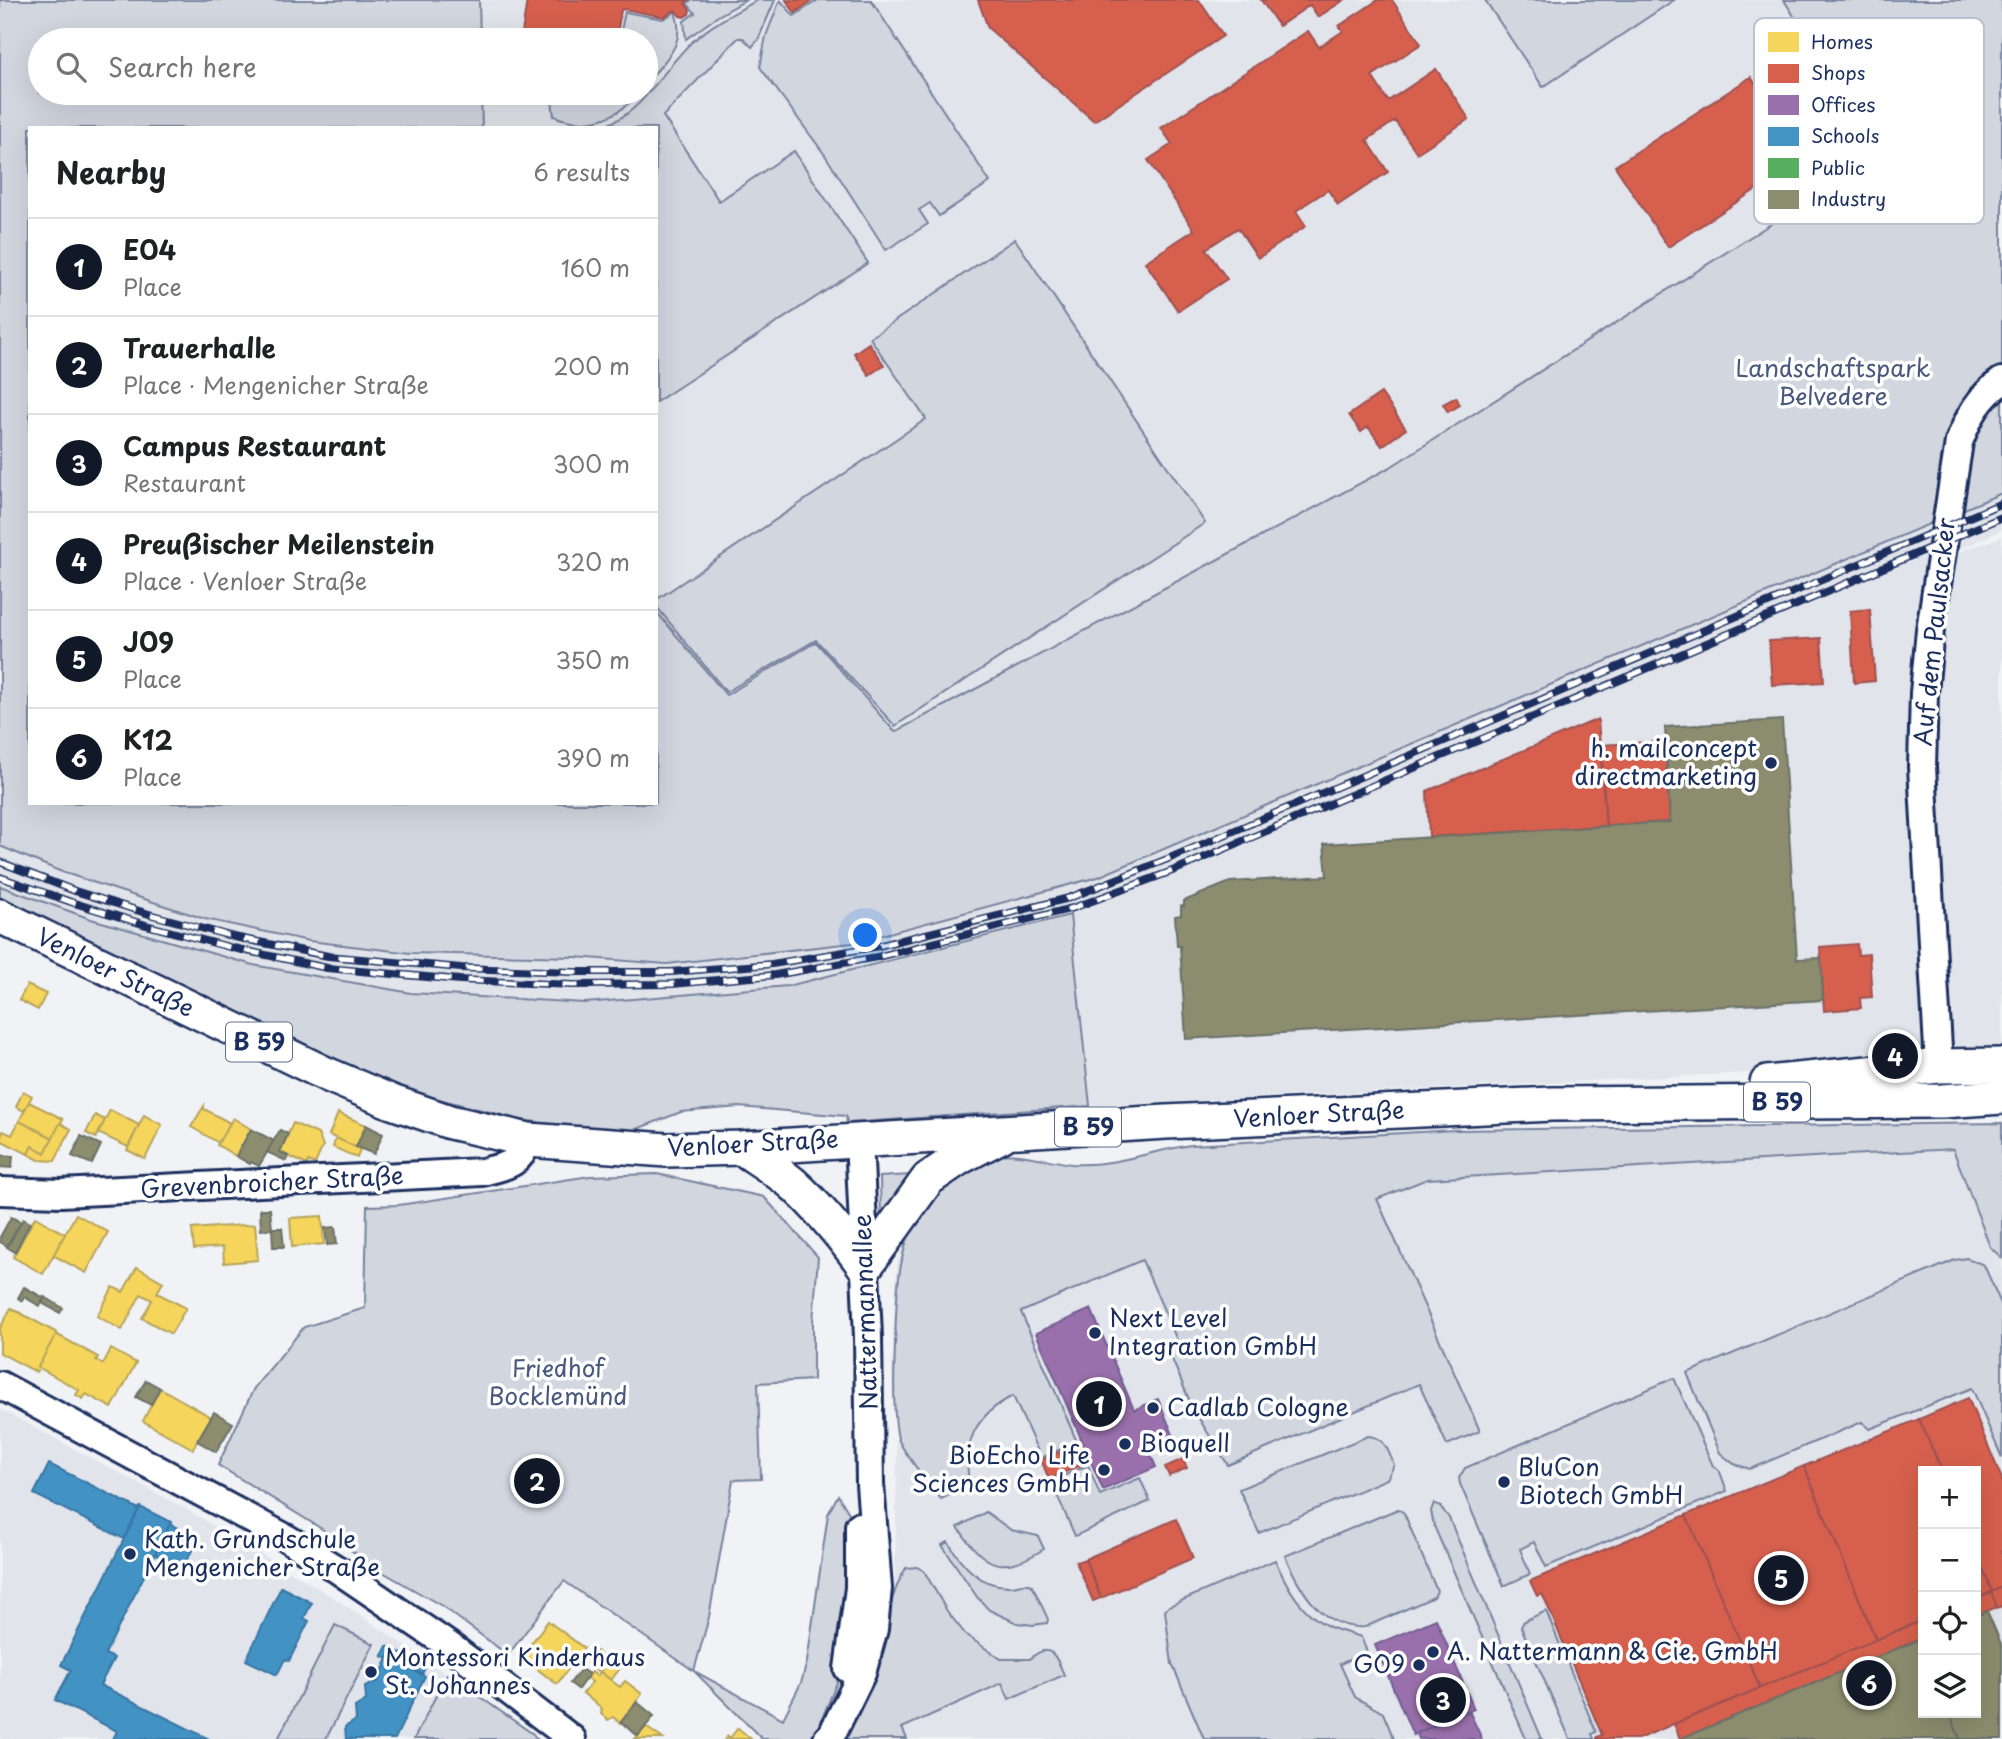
<!DOCTYPE html>
<html lang="en">
<head>
<meta charset="utf-8">
<style>
  body { margin:0; font-family:"Playpen Sans",sans-serif; background:#f2f2f2; color:#202124 }
  .controls { position:absolute; right:21px; bottom:21px; display:grid; overflow:hidden; border-radius:0px; box-shadow:0 7px 28px #0002 }
  .controls button { width:63px; height:63px; display:grid; place-items:center; padding:0; border:0; border-bottom:2px solid #e0e0e0; background:#fff; color:#202124; font:35px sans-serif }
  .you { position:absolute; left:866px; top:936px; width:24px; height:24px; margin:-18px; border:5px solid #fff; border-radius:50%; background:#1a73e8; box-shadow:0 0 0 10px #1a73e833 }
  .badge { display:grid; place-items:center; width:46px; height:46px; border-radius:50%; background:#111827; color:#fff; font-size:23px; font-weight:700 }
  .pin { position:absolute; translate:-50% -50%; border:4px solid #fff; box-shadow:0 2px 7px #0006 }
  .list { margin:0; padding:0; list-style:none }
  h2 { display:flex; justify-content:space-between; align-items:center; height:91px; margin:0; padding:0 28px; font-size:30px }
  h2 small { font-size:23px; font-weight:400; color:#757577 }
  .list li { display:grid; grid-template-columns:46px 1fr auto; gap:21px; align-items:center; box-sizing:border-box; height:98px; padding:0 28px; border-top:2px solid #e0e0e0 }
  .list b { display:block; font-size:26px; white-space:nowrap }
  .list p { margin:0; font-size:23px; white-space:nowrap; color:#757577 }
  .list em { font-size:23px; font-style:normal; color:#757577 }
  .icon { flex:none; width:38px; height:38px; fill:none; stroke:currentColor; stroke-width:2; stroke-linecap:round; stroke-linejoin:round }
  .map { position:relative; flex:none; width:2002px; height:1739px; overflow:hidden }
  .search { position:absolute; background:#fff; box-shadow:0 7px 28px #0002; left:28px; top:28px; width:630px; height:77px; display:flex; align-items:center; gap:18px; box-sizing:border-box; padding:0 24px; border-radius:38px; color:#757577; font-size:26px }
  .panel { position:absolute; background:#fff; box-shadow:0 7px 28px #0002; left:28px; top:126px; width:630px; height:679px; border-radius:0px }
  .map>svg:first-child { display:block }
  .built { fill:#e1e4ea; fill-rule:evenodd }
  .green { fill:#d2d6df; stroke:#76829e; stroke-width:2 }
  .homes { fill:#f6d55c; stroke:#b4a35d; stroke-width:2 }
  .shops { fill:#d6604d; stroke:#9e5152; stroke-width:2 }
  .offices { fill:#9970ab; stroke:#735c94; stroke-width:2 }
  .schools { fill:#4393c3; stroke:#3775a5; stroke-width:2 }
  .public { fill:#5aae61; stroke:#478860; stroke-width:2 }
  .industry { fill:#8c8c6e; stroke:#6a7069; stroke-width:2 }
  .lines { fill:none; stroke-linecap:round; stroke-linejoin:round }
  .minor-casing { stroke:#1b2f5e; stroke-width:32 }
  .major-casing { stroke:#1b2f5e; stroke-width:38 }
  .minor { stroke:#fff; stroke-width:26 }
  .major { stroke:#fff; stroke-width:33 }
  .rail-casing { stroke:#1b2f5e; stroke-width:8 }
  .rail { stroke:#fff; stroke-width:5; stroke-dasharray:16; stroke-linecap:butt }
  .poi-dot { fill:#1b2f5e; stroke:#fff; stroke-width:2.5 }
  .labels { text-anchor:middle; stroke-width:7; stroke-linejoin:round; paint-order:stroke }
  .shield { fill:#fff; stroke:#5f6d8e; stroke-width:2 }
  .shield-label { font-size:23px; font-weight:bold; fill:#1b2f5e }
  .park-label { font-size:24px; fill:#49597e; stroke:#fff }
  .street-label { font-size:24px; fill:#1b2f5e; stroke:#fff }
  .poi-label { font-size:24px; fill:#1b2f5e; stroke:#fff; text-anchor:start }
  .key { fill:#fff; stroke:#bbc1cf; stroke-width:2 }
  .key-label { font-size:19px; fill:#1b2f5e }
</style>
</head>
<body>
<div class="map">
<svg width="2002" height="1739" viewBox="0 0 2002 1739">
  <rect width="100%" height="100%" fill="#f1f2f5"/>
  <filter id="ink" filterUnits="userSpaceOnUse"><feTurbulence type="fractalNoise" baseFrequency=".0143" numOctaves="2"/><feDisplacementMap in="SourceGraphic" scale="14" xChannelSelector="R" yChannelSelector="G"/><feConvolveMatrix kernelMatrix="1 2 1 2 8 2 1 2 1" color-interpolation-filters="sRGB"/></filter>
  <g filter="url(#ink)">
    <!-- built -->
    <g class="built">
      <path d="M479,0h1305l97,153 -492,315 -495,264 -78,-89 -90,52 -70,-84v-483h-174l-1,-35h165v-53h-166z"/>
      <path d="M2002,493v37l-65,29 65,-22v516l-117,13 -795,40 -21,-191 -281,71 -203,17 -174,-10 -158,-28 -162,-46 -91,-33v-40l62,26 513,85 92,7 431,-87z"/>
      <path d="M2002,1139v600h-1157l17,-35 13,-36 20,-83 2,-129 -5,-79 1,-42 4,-69 8,-29 11,-24zM1923,1471h53v242h-53z"/>
      <path d="M0,1409l186,100 150,90 111,75 -33,65h-414z"/>
    </g>
    <!-- green -->
    <g class="green">
      <path d="M0,0h479l1,40h-440v53h441l1,35h-452v675h626v-192l70,84 90,-53 79,90 494,-264 491,-314 -96,-154h218v493l-904,384 -246,66 -185,21 -92,-7 -164,-4 -102,-12 -104,-22 -143,-47 -62,-26z"/>
      <path d="M692,0h54l-28,16 -32,23 -2,-18 11,-8 -8,-10z"/>
      <path d="M758,0h17l-17,40 -6,7 -9,-9h-5l-75,78 56,85 75,-50 74,112 -212,139v-274h-70c9,-2 19,-2 27,-6 32,-14 53,-57 80,-81 19,-17 43,-29 65,-41z"/>
      <path d="M780,0l14,16 24,-16h53l119,182 -51,34 -9,-13 -11,7 9,14 -42,26 -61,-95 -65,-88 6,-31z"/>
      <path d="M1485,0h189l-131,87z"/>
      <path d="M625,12l38,7 12,-7c12,32 -9,47 -28,70l-1,-42h-27z"/>
      <path d="M551,93h87c-21,27 -52,36 -84,23z"/>
      <path d="M1015,239l190,284 -310,203 -79,-86 -90,52 -70,-86v-6l270,-181 -56,-81z"/>
      <path d="M0,886l91,33 162,46 158,28 174,10 203,-17 282,-71 20,191 -243,17 -1,-7 -107,-9 -58,5 -57,22 -102,-14 -115,-29 -258,-116 -149,-72z"/>
      <path d="M2002,1123v135l-12,-11 -37,-98 -526,30 -50,20 103,232 -33,14 -28,-61 -191,81 -35,-56 -27,-64 11,-5 -35,-80 -121,52 56,130 -36,16 -28,-62c-38,19 -52,48 -43,90l-29,13c-10,-13 -39,-47 -43,-61 -5,-22 -4,-66 -3,-90 2,-90 5,-160 104,-193 13,-4 56,7 73,9 42,3 80,-14 120,-19l263,-15z"/>
      <path d="M657,1174l107,23 54,60 -5,65v58l-55,3 3,96 -28,1 -24,137 -15,54 89,48 18,-36 6,-21 21,-148 10,-19 18,30 -15,148 -23,55 -7,11h-49l-68,-68 -130,-90 -56,74 -66,-49 -68,-39 -52,-38 -104,-64 36,-77 50,-61 61,-19 2,-102 32,-1 191,-29z"/>
      <path d="M910,1175l6,2 -35,45 -1,-45z"/>
      <path d="M1967,1258l17,7 18,41v152l-30,-70 -102,41 -8,-7 -112,47 -16,-5 -14,-11 -33,-80 268,-113z"/>
      <path d="M1674,1378l39,88 7,6 7,19 -181,76 -12,-25 -14,7 10,25 -26,12 -44,-102 -1,-6 6,-10z"/>
      <path d="M1368,1436c17,1 20,14 26,29l-7,14 -128,54 -20,-44z"/>
      <path d="M1088,1465l12,30 40,-17 10,23 -75,35 -24,-55z"/>
      <path d="M1434,1503l6,3 9,12 93,221h-16l-92,-213 -3,-15z"/>
      <path d="M1398,1509l6,4 33,78 -3,6 -69,30c-43,3 -65,-37 -80,-71z"/>
      <path d="M986,1512l25,18 27,6 6,13c-42,27 -60,18 -86,-22z"/>
      <path d="M948,1542c14,23 32,45 62,44 8,0 14,-5 22,-1l16,34 -1,4 -14,2 -16,-2 -28,-13 -12,-13 -35,-52z"/>
      <path d="M1275,1560c12,27 27,55 55,67 10,4 21,7 31,10l6,15 -27,12 15,33 28,16 11,26h-190l-32,-75 -7,-53 4,-5z"/>
      <path d="M917,1567l7,4 23,40 19,24 35,24h29c20,-19 27,-2 34,16l-55,24 -7,-16 -100,45 5,11h-62c11,-23 22,-46 30,-71 10,-33 13,-71 31,-100z"/>
      <path d="M1546,1611l50,121 -4,2 2,5h-24l-49,-112 3,-6z"/>
      <path d="M335,1625l39,19 -48,95h-48z"/>
      <path d="M447,1674l86,60 4,5h-123z"/>
    </g>
    <!-- homes -->
    <g class="homes">
      <path d="M27,985l19,9 -8,16 -19,-10z"/>
      <path d="M23,1091l9,5 -8,15 -8,-4z"/>
      <path d="M29,1102l34,17 -10,19 -34,-17z"/>
      <path d="M204,1106v3l26,14 -11,20 -28,-16z"/>
      <path d="M110,1110l29,15 -11,22 -30,-14z"/>
      <path d="M338,1113l28,12 -10,23 -27,-13z"/>
      <path d="M95,1115l10,5 -9,18 -10,-5z"/>
      <path d="M144,1115l18,10 -17,34 -18,-9z"/>
      <path d="M233,1118l18,11 -15,27 -19,-11z"/>
      <path d="M19,1121l34,17 -8,15 -13,-7 -4,8 -28,-14 3,-9 9,4z"/>
      <path d="M60,1123l11,6 -16,32 -16,-1 -11,-6 4,-8 13,7z"/>
      <path d="M293,1123l25,11 5,12 -8,18 -7,-3 -1,4 -27,-13z"/>
      <path d="M336,1138l24,11 -3,9 -24,-11z"/>
      <path d="M76,1214l32,18 -22,41 -33,-18z"/>
      <path d="M322,1216l2,28 -32,3 -2,-29z"/>
      <path d="M35,1217l30,17 -22,40 -30,-17z"/>
      <path d="M255,1224l3,36 -34,3 -1,-16 -29,2 -2,-20z"/>
      <path d="M137,1267l26,15 -6,11 29,15 -15,26 -29,-16 10,-18 -11,-6 -19,36 -25,-14 16,-29 10,5z"/>
      <path d="M11,1308l46,25 -21,39 -36,-19v-25z"/>
      <path d="M56,1334l42,23 -2,3 7,4 8,-15 25,14 -24,45 -26,-14 -3,5 -7,-4 3,-5 -41,-23z"/>
      <path d="M160,1388l51,29 -18,32 -50,-28z"/>
      <path d="M548,1621l36,27 -27,36 -36,-27z"/>
      <path d="M596,1651l10,8 -9,12 -10,-8z"/>
      <path d="M610,1659l11,8 -10,13 -11,-8z"/>
      <path d="M592,1672l5,4 3,-4 20,15 5,-6 17,13 -22,29 -7,-6 -5,3 -3,-3 -4,-3 1,-5 -19,-16 9,-11 -5,-4z"/>
      <path d="M646,1727l17,12h-28z"/>
      <path d="M738,1728l13,11h-26l3,-3 2,2z"/>
    </g>
    <!-- shops -->
    <g class="shops">
      <path d="M527,0h162l-4,3 5,7 -1,4 -5,3 -4,-1 -5,-6 -11,7 -40,-8 -3,1 -5,30h-90l-4,-7z"/>
      <path d="M786,0h27l-18,13z"/>
      <path d="M978,0h221l24,36 -129,85 -106,-93z"/>
      <path d="M1261,0h83l-26,17 -8,-12 -31,21z"/>
      <path d="M1378,0h14l29,44 -49,32 16,25 48,-32 33,50 -52,34 -22,-32 -28,19 21,32 -50,33 -10,-15 -16,10 -16,11 10,15 -48,32 -20,-30 -32,21 21,30 -49,32 -33,-49 49,-32 -46,-70 24,-16 -11,-16 147,-97 11,16 24,-16 -4,-5z"/>
      <path d="M1751,77l53,81 -136,89 -53,-81z"/>
      <path d="M869,343l15,22 -15,10 -15,-22z"/>
      <path d="M1381,393l25,36 -24,17 -14,-19 -7,5 -12,-17z"/>
      <path d="M1456,397l4,8 -12,7 -5,-8z"/>
      <path d="M1870,609l5,72 -21,2 -4,-72z"/>
      <path d="M1821,638l3,44 -52,3 -3,-44z"/>
      <path d="M1598,719l8,107 -177,11 -2,-46z"/>
      <path d="M1665,741l5,81 -64,4 -5,-81z"/>
      <path d="M1857,944l1,11 11,-1 3,43 -12,1 1,10 -37,3 -4,-64z"/>
      <path d="M1968,1398l34,81v108l-10,5 -16,-40v-81h-34l-23,-52z"/>
      <path d="M1919,1419l23,52h-19v149l-47,20 -72,-174z"/>
      <path d="M1082,1442l9,19 -42,18 -8,-19z"/>
      <path d="M1183,1459l4,9 -18,8 -4,-9z"/>
      <path d="M1804,1466l72,174 -116,48 -74,-173z"/>
      <path d="M1686,1515l74,173 -122,51h-41v-2l5,-2 -56,-133 -4,-8 -5,2 -7,-15z"/>
      <path d="M1176,1519l17,39 -92,40 -16,-39z"/>
      <path d="M1976,1552l16,40 -16,7z"/>
      <path d="M1085,1559l16,39 -8,3 -17,-39z"/>
      <path d="M2002,1587v19l-5,2 -6,-16z"/>
      <path d="M1991,1592l6,15 -21,9v-17z"/>
      <path d="M1923,1620v18l-243,101 -6,-15z"/>
    </g>
    <!-- offices -->
    <g class="offices">
      <path d="M1091,1309l43,101 24,-11 16,38 -26,11 8,19 -53,23 -67,-157z"/>
      <path d="M1436,1619l38,90 -61,26 -38,-90z"/>
      <path d="M1469,1711l13,28h-63l-2,-6z"/>
    </g>
    <!-- schools -->
    <g class="schools">
      <path d="M49,1464l90,45 -15,30 -90,-45z"/>
      <path d="M140,1507l31,15 -66,132 9,4 -14,27 109,54h-96l4,-8 -62,-31 16,-30 -10,-5z"/>
      <path d="M170,1524l28,15 -15,29 -28,-14z"/>
      <path d="M281,1587l31,16 -8,15 5,3 -20,40 -4,-2 -8,16 -31,-15z"/>
      <path d="M387,1646l39,20 -4,8 -40,-18z"/>
      <path d="M388,1658l37,18 -30,63h-49l-1,-12 11,-7 -1,-13 11,-7 -1,-13 13,-6z"/>
    </g>
    <!-- public -->
    <path class="public" d="M546,1471l4,18 -3,7 -6,4 -10,-2 -4,-6 -2,-18z"/>
    <!-- industry -->
    <g class="industry">
      <path d="M1782,720l15,239 24,-1 2,42 -637,39 -6,-93h-3l-2,-30 6,-1v-9h3v-5l46,-19 97,-6 -3,-32 346,-22 -5,-95z"/>
      <path d="M366,1125l17,9 -9,20 -18,-7z"/>
      <path d="M251,1129l23,12 -15,25 -8,-4 -1,2 -14,-8z"/>
      <path d="M280,1130l8,4 -8,18 8,4 -2,5 -19,-9z"/>
      <path d="M81,1136l20,9 -9,19 -20,-8z"/>
      <path d="M0,1155l13,1 -1,12 -12,-1z"/>
      <path d="M260,1209h10l2,20 -11,1z"/>
      <path d="M11,1217l10,5 -14,24 -7,-4v-5z"/>
      <path d="M23,1219l7,4 -15,29 -8,-5z"/>
      <path d="M335,1227l2,17 -10,1 -2,-17z"/>
      <path d="M272,1228h10l2,19h-11z"/>
      <path d="M24,1287l20,11 -4,8 -16,-9 -2,4 -4,-3z"/>
      <path d="M45,1297l18,11 -3,5 -18,-10z"/>
      <path d="M146,1380l14,8 -9,17 -15,-8z"/>
      <path d="M214,1412l19,11 -17,29 -19,-11z"/>
      <path d="M1987,1611l15,35v93h-42l-11,-26h27v-97z"/>
      <path d="M1918,1640l5,13v60h26l11,26h-280z"/>
      <path d="M581,1669l8,5 -11,15 -8,-6z"/>
      <path d="M637,1702l17,14 -16,20 -17,-14z"/>
    </g>
    <g class="lines">
      <defs>
        <g id="minor">
          <path d="M1939,1066l-17,-299 2,-74 6,-63 29,-188c10,-26 20,-45 43,-61"/>
          <path d="M0,1191l61,2 421,-21c24,-6 38,-7 46,-32"/>
          <path d="M0,1385l288,154 50,31 116,79 118,90"/>
          <path d="M848,1669l11,-81v-62"/>
          <path d="M827,1739l5,-5 30,-61 12,-44 4,-41 -8,-104 -2,-147 -9,-198"/>
        </g>
        <g id="major">
          <path d="M0,916l326,158 66,28 58,20 78,18 139,10 75,-2 424,-26 386,-18 390,-3 60,-4"/>
          <path d="M1767,1083l172,-17 63,-1"/>
          <path d="M742,1148c16,11 34,22 50,35 28,25 51,54 73,84l63,-88 31,-21 42,-22"/>
        </g>
      </defs>
      <!-- minor casing -->
      <use href="#minor" class="minor-casing"/>
      <!-- major casing -->
      <use href="#major" class="major-casing"/>
      <!-- minor -->
      <use href="#minor" class="minor"/>
      <!-- major -->
      <use href="#major" class="major"/>
      <defs>
        <g id="rail">
          <path d="M0,862l75,29 74,23 85,23 94,19 133,12 113,4h97l101,-8 102,-17 195,-49 101,-40 832,-355"/>
          <path d="M0,877l71,25 75,23 87,23 94,20 133,12 113,5 99,-1 103,-9 102,-18 196,-49 102,-38 827,-353"/>
        </g>
      </defs>
      <!-- rail casing -->
      <use href="#rail" class="rail-casing"/>
      <!-- rail -->
      <use href="#rail" class="rail"/>
    </g>
  </g>
  <!-- markers -->
  <g class="poi-dot">
    <circle cx="1771" cy="763" r="7"/>
    <circle cx="1095" cy="1333" r="7"/>
    <circle cx="1153" cy="1408" r="7"/>
    <circle cx="1125" cy="1444" r="7"/>
    <circle cx="1104" cy="1470" r="7"/>
    <circle cx="1504" cy="1482" r="7"/>
    <circle cx="130" cy="1554" r="7"/>
    <circle cx="1433" cy="1652" r="7"/>
    <circle cx="1419" cy="1665" r="7"/>
    <circle cx="371" cy="1672" r="7"/>
  </g>
  <g class="labels">
    <!-- shield labels -->
    <g class="shield">
      <rect x="226" y="1022.5" width="66" height="39" rx="5"/>
      <rect x="1744" y="1082.5" width="66" height="39" rx="5"/>
      <rect x="1055" y="1107.5" width="66" height="39" rx="5"/>
    </g>
    <g class="shield-label">
      <text x="259" y="1050">B 59</text>
      <text x="1777" y="1110">B 59</text>
      <text x="1088" y="1135">B 59</text>
    </g>
    <!-- park labels -->
    <g class="park-label">
      <text x="1833" y="377">Landschaftspark<tspan x="1833" dy="28">Belvedere</tspan></text>
      <text x="558" y="1377">Friedhof<tspan x="558" dy="28">Bocklemünd</tspan></text>
    </g>
    <!-- street labels -->
    <g class="street-label">
      <text transform="translate(1935 632) rotate(-84)" y="8">Auf dem Paulsacker</text>
      <text transform="translate(115 973) rotate(26)" y="8">Venloer Straße</text>
      <text transform="translate(1319 1115) rotate(-3)" y="8">Venloer Straße</text>
      <text transform="translate(753 1144) rotate(-3)" y="8">Venloer Straße</text>
      <text transform="translate(272 1183) rotate(-3)" y="8">Grevenbroicher Straße</text>
      <text transform="translate(866 1312) rotate(-92)" y="8">Nattermannallee</text>
    </g>
    <!-- poi labels -->
    <g class="poi-label">
      <text x="1757" y="757" text-anchor="end">h. mailconcept<tspan x="1757" dy="28">directmarketing</tspan></text>
      <text x="1109" y="1327">Next Level<tspan x="1109" dy="28">Integration GmbH</tspan></text>
      <text x="1167" y="1416">Cadlab Cologne</text>
      <text x="1139" y="1452">Bioquell</text>
      <text x="1090" y="1464" text-anchor="end">BioEcho Life<tspan x="1090" dy="28">Sciences GmbH</tspan></text>
      <text x="1518" y="1476">BluCon<tspan x="1518" dy="28">Biotech GmbH</tspan></text>
      <text x="144" y="1548">Kath. Grundschule<tspan x="144" dy="28">Mengenicher Straße</tspan></text>
      <text x="1447" y="1660">A. Nattermann &amp; Cie. GmbH</text>
      <text x="385" y="1666">Montessori Kinderhaus<tspan x="385" dy="28">St. Johannes</tspan></text>
      <text x="1405" y="1673" text-anchor="end">G09</text>
    </g>
  </g>
  <!-- legend -->
  <rect x="1754" y="18" width="230" height="206" rx="10" class="key"/>
  <rect x="1768" y="32" width="31" height="20" fill="#f6d55c"/>
  <rect x="1768" y="64" width="31" height="19" fill="#d6604d"/>
  <rect x="1768" y="95" width="31" height="20" fill="#9970ab"/>
  <rect x="1768" y="127" width="31" height="19" fill="#4393c3"/>
  <rect x="1768" y="158" width="31" height="20" fill="#5aae61"/>
  <rect x="1768" y="190" width="31" height="19" fill="#8c8c6e"/>
  <g class="key-label">
    <text x="1811" y="49">Homes</text>
    <text x="1811" y="80">Shops</text>
    <text x="1811" y="112">Offices</text>
    <text x="1811" y="143">Schools</text>
    <text x="1811" y="175">Public</text>
    <text x="1811" y="206">Industry</text>
  </g>
</svg>
<div class="controls">
<button>+</button>
<button>−</button>
<button><svg class="icon" aria-label="locate" viewBox="0 0 24 24"><circle cx="12" cy="12" r="6"/><path d="M12 2v4M12 18v4M2 12h4M18 12h4"/></svg></button>
<button><svg class="icon" aria-label="layers" viewBox="0 0 24 24"><path d="M12 4l9 5-9 5-9-5zM3 14l9 5 9-5"/></svg></button>
</div>
<div class="you"></div>
<div class="pin badge" style="left:1099px;top:1404px">1</div>
<div class="pin badge" style="left:537px;top:1481px">2</div>
<div class="pin badge" style="left:1443px;top:1700px">3</div>
<div class="pin badge" style="left:1895px;top:1056px">4</div>
<div class="pin badge" style="left:1781px;top:1578px">5</div>
<div class="pin badge" style="left:1869px;top:1683px">6</div>
<div class="search"><svg class="icon" aria-label="search" viewBox="0 0 24 24"><circle cx="10" cy="10" r="6"/><path d="M15 15l6 6"/></svg>Search here</div>
<section class="panel">
<h2>Nearby<small>6 results</small></h2>
<ul class="list">
<li><span class="badge">1</span><div><b>E04</b><p>Place</p></div><em>160 m</em></li>
<li><span class="badge">2</span><div><b>Trauerhalle</b><p>Place · Mengenicher Straße</p></div><em>200 m</em></li>
<li><span class="badge">3</span><div><b>Campus Restaurant</b><p>Restaurant</p></div><em>300 m</em></li>
<li><span class="badge">4</span><div><b>Preußischer Meilenstein</b><p>Place · Venloer Straße</p></div><em>320 m</em></li>
<li><span class="badge">5</span><div><b>J09</b><p>Place</p></div><em>350 m</em></li>
<li><span class="badge">6</span><div><b>K12</b><p>Place</p></div><em>390 m</em></li>
</ul>
</section>
</div>
</body>
</html>
